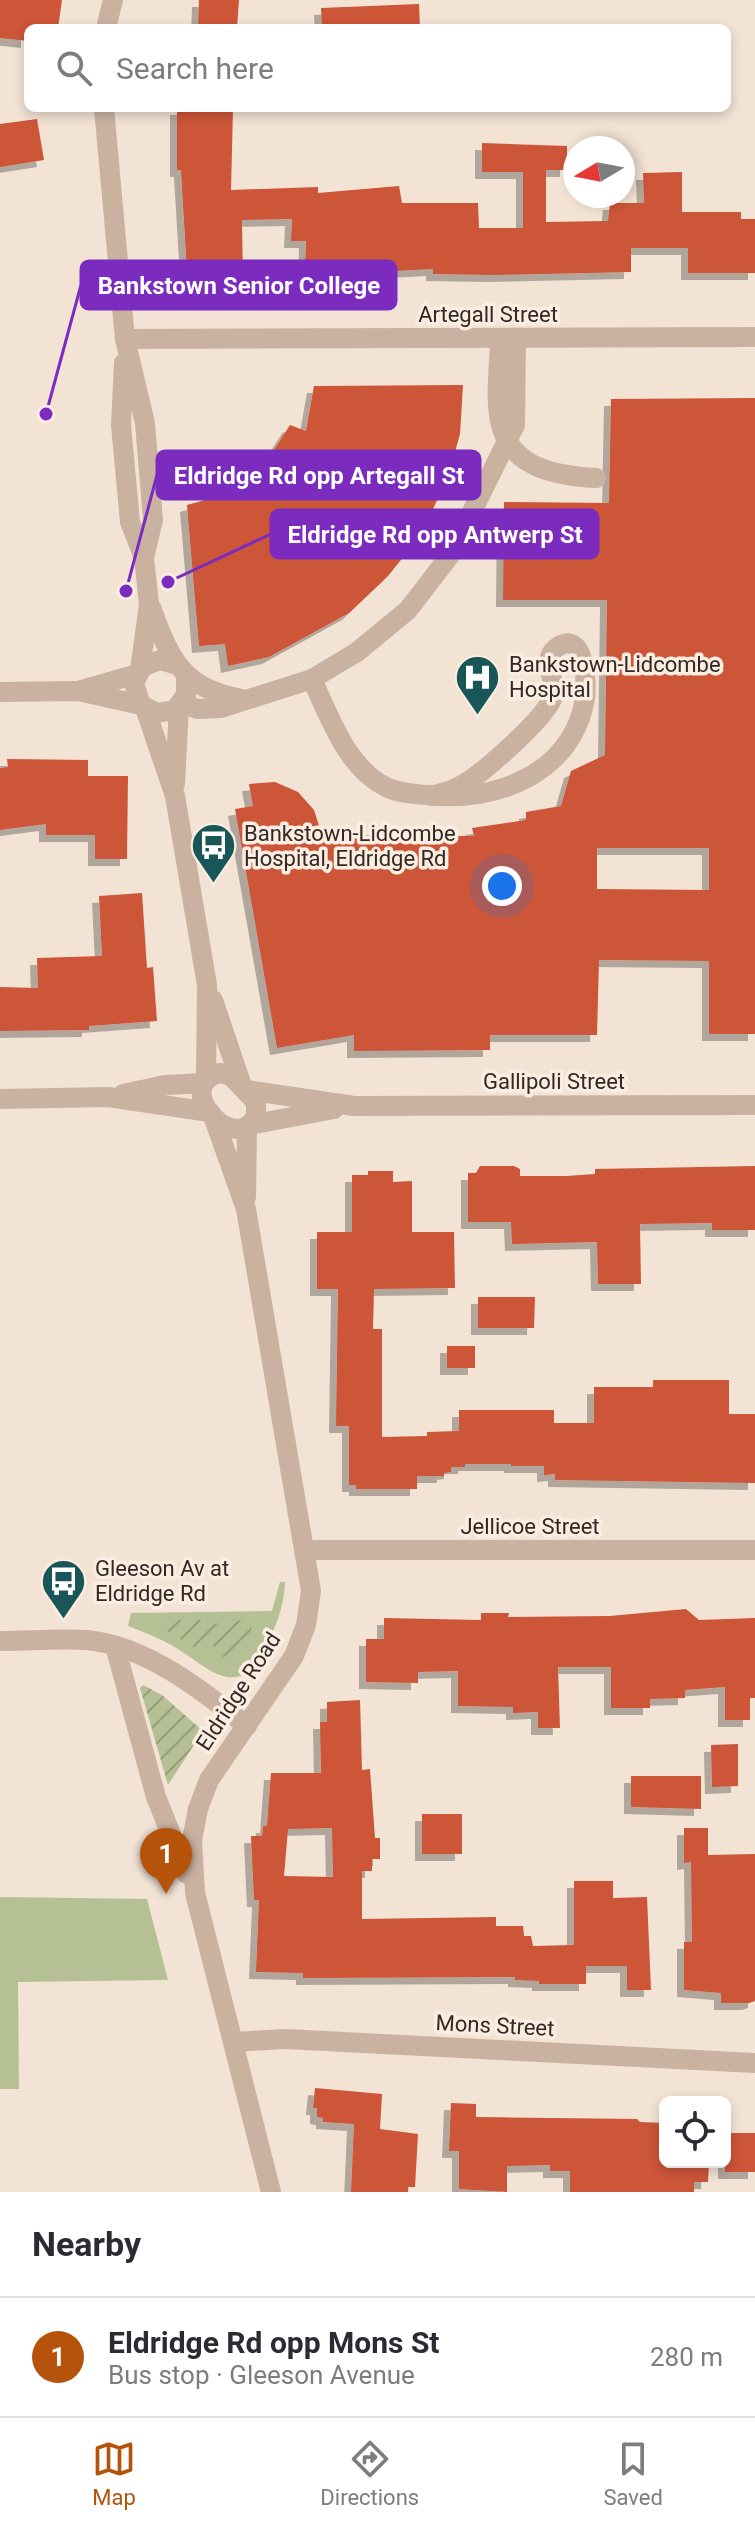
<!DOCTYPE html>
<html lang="en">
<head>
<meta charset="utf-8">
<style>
  body { margin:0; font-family:Roboto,sans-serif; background:#f7f7f7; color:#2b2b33 }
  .controls { position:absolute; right:24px; bottom:24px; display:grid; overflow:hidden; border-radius:12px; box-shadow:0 4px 12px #0003 }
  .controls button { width:72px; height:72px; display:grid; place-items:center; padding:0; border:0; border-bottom:2px solid #e1e1e2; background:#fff; color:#2b2b33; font:40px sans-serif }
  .compass { position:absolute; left:563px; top:136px; width:72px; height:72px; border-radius:50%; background:#fff; box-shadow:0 4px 12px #0003; rotate:260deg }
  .you { position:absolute; left:502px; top:886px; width:28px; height:28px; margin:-20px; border:6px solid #fff; border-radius:50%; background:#1a73e8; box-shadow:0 0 0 12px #1a73e833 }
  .badge { display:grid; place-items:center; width:52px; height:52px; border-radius:50%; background:#b45309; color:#fff; font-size:26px; font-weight:700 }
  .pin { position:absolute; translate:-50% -66px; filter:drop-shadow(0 2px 4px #0008) }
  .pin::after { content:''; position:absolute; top:42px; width:28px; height:24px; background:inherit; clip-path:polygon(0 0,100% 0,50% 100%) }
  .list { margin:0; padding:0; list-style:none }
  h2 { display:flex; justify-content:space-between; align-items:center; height:104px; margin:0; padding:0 32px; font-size:34px }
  h2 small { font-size:26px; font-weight:400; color:#7c7c81 }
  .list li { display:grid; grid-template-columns:52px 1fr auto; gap:24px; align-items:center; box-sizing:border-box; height:120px; padding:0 32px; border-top:2px solid #e1e1e2 }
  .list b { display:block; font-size:30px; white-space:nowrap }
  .list p { margin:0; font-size:26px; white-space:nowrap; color:#7c7c81 }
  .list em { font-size:26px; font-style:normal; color:#7c7c81 }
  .icon { flex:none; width:44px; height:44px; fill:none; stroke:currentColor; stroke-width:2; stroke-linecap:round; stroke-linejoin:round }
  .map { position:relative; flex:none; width:755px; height:2192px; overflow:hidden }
  .search { position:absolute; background:#fff; box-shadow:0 4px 12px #0003; left:24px; right:24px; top:24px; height:88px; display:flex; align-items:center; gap:20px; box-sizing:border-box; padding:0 28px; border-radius:12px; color:#7c7c81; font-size:30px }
  .sheet { height:224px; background:#fff }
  nav { display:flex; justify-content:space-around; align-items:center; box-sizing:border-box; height:112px; border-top:2px solid #e1e1e2; background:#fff; font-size:22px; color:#7c7c81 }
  nav a { display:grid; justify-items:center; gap:4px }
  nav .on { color:#b45309 }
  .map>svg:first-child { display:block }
  .grass { fill:#b5c195 }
  .garden { fill:url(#garden-furrows) }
  .building { fill:#cd5438; fill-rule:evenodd; filter:url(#shadow) }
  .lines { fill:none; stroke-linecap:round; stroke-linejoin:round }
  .minor { stroke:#cab2a1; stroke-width:20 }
  .labels { text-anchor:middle; stroke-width:7; stroke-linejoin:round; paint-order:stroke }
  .street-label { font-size:22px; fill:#342824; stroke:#faede1 }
  .poi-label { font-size:22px; fill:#342824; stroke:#faede1; text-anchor:start }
  .leader { fill:none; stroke:#7b2cbf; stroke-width:3 }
  .callout-dot { fill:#7b2cbf; stroke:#faede1; stroke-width:3 }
  .callout { fill:#7b2cbf; stroke:#7b2cbf; stroke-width:3 }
  .callout-label { font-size:24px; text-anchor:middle; font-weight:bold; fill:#fff }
</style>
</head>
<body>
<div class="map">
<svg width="755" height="2192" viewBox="0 0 755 2192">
  <defs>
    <pattern id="garden-furrows" width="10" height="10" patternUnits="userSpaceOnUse" patternTransform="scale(2)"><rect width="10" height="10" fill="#b5c195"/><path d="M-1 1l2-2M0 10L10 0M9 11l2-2" fill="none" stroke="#949d79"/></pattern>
    <filter id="shadow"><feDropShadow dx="-7" dy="7" stdDeviation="0" flood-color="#0004"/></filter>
  </defs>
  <rect width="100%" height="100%" fill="#f2e3d5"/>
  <!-- grass -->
  <g class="grass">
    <path d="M280,1582h5c-1,26 -10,47 -22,70 -27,50 -56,14 -90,-6 -14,-8 -30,-14 -45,-20l3,-13 141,-2z"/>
    <path d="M0,1897l147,2 21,81 -150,2 1,107h-19z"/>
  </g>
  <!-- garden -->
  <g class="garden">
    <path d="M190,1618l29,6 27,-5 6,3 -1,9 -11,20 -17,6 -10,-11 -19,1 -29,-17 3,-8z"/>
    <path d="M143,1685l19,10 41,36 -35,54 -28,-97z"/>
  </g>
  <!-- building -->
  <g class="building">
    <path d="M0,0h62l-4,28h-30v13l-28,-3z"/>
    <path d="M199,0h40l-2,28h-39z"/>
    <path d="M419,4l1,24h-98l-1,-20z"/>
    <path d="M177,108h56l-2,82 87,-3v6l81,-7 3,17h76l1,25h44v-56h-41v-29l85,3v24h-21v52l62,-1 2,-18h34l-1,-30 39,-1v40h59v7h14v54h-67v-25h-57v24l-138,3 -60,-1v-5l-90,5 -38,-3 1,-30h-15l1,-22 -50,1 1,66 -40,3v-19l-16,1 -6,-101h-4z"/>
    <path d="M37,119l7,41 -44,7v-43z"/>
    <path d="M463,385l-3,49 -12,43 -22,47 -8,-2 -10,6 -2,8 6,10 -24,30 -39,37 -80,44 -41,9 -3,-22 -26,2 -12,-141 44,-12 28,-20 31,-48 16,6 8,-45z"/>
    <path d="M755,398v636h-46v-73l-110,-1 -2,75h-107v15l-136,1v-16l-77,13 -42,-239 18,-3 -4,-22 26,-2 23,10 16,18 8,25 152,1 -2,-8 54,-8v-8l35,-6 10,-35 34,-16 2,-155h-104l1,-98 105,1 2,-104zM597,848h112v42l-112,-1z"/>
    <path d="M7,759l81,1v16h40l-1,83h-32v-24h-49v-11l-46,6v-62l8,-1z"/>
    <path d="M142,893l5,75 6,-1 4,54 -68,5v4l-89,1v-44l38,1 -1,-30 65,-2 -3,-60z"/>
    <path d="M480,1166h34l6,3v7h46l29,-2v-5l160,-3v64h-43v-7l-72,1 1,60h-43l-1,-42 -85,2 -1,-22h-43v-49h8z"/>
    <path d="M368,1171h25v11l19,-1v51h42l1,56 -81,1 -1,40h9v108l45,-1v-4l32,-1v-21h95v13h40v-36h59v-7h76v34h26v69l-200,-3v-6l-11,1v-9h-33v-2h-46v3h-14v5l-7,1v3h-27v13h-61v-4h-7v-59h-13l2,-137h-21v-57h35v-57h16z"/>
    <path d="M478,1297h57l-1,31h-56z"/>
    <rect x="447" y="1346" width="28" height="22"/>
    <path d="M686,1609l13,11 56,-2v80h-5v22h-25v-33l-40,3v8l-35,1v9h-39v-41h-53l2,61h-22v-16l-25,1v-6l-55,-1v-35l-40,1v11l-52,-1v-43h18v-21l97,2v-7h28l-1,4 102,-1z"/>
    <path d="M360,1700l2,70 8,-1 5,69h5v21h-8v12h-10v48l134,-2v9h27l1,10h7l2,10 41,-1v-64h39v17l34,-1 4,93h-24v-24h-41v18h-47v-3l-24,-1v-3l-212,1v-5l-47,-1 3,-72h-5l-3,-64h11l1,-10h4l4,-53h50l-1,-51h7v-20zM332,1828l1,49 -49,-1 4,-47z"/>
    <path d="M738,1744v42l-26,1 -1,-42z"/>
    <path d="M631,1776h70v33l-70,-2z"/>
    <rect x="422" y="1814" width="40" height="40"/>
    <path d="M684,1828h24v27l47,-1v147l-6,2h-28v-10l-37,-3v-48h8l-1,-80 -7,1z"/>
    <path d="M315,2088l67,6 -2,35 38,5 -3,53h-7v5h-57l3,-68 -31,-2v-4l-6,-1v-9h-4z"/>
    <path d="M451,2103l25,1v13l161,2 3,3 25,1v39h44l-1,20h-14v10h-124v-21h-20v-6l-43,1v26l-48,-3v-38h-10z"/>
    <rect x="725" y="2133" width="30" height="39"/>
  </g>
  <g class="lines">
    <!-- minor -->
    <g class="minor">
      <path d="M106,28l7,-28"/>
      <path d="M104,108l21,231 20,84 8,97 -9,38"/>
      <path d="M500,338c0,27 -6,61 1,87 11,44 58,51 95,53"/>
      <path d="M125,339l630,-2"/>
      <path d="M124,363l-3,62 9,97 14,36 5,46 -9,66"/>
      <path d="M419,535l32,19"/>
      <path d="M151,607c19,53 32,82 91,92"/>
      <path d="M177,665l-17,-5 -18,7 -8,16 7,22 16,8 18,-3 11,-15v-19"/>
      <path d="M312,679c17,37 35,89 74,108 12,6 28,7 42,8 68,8 145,-22 157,-97 2,-15 0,-71 -29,-50 -16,12 3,36 -4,51 -10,22 -75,81 -98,90 -7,3 -16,5 -23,7"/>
      <path d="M81,690l56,-16"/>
      <path d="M0,692l78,-1 63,14"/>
      <path d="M182,703l15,6 24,-1 91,-29 45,-27 51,-42 43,-56 64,-129 1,-87"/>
      <path d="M145,708l30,88 32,189 -1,94"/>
      <path d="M175,784l4,-78"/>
      <path d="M213,1000l29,86"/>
      <path d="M220,1073l11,3 25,26v14c-21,42 -86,-31 -36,-43z"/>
      <path d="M246,1090l108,16 401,-1"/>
      <path d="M123,1094l42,-9 39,-2"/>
      <path d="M0,1099l108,-2 102,15"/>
      <path d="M213,1116l33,93 65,382 -5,34 -12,31 -85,124 -11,29 -6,31 3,53 76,299"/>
      <path d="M249,1125l85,-16"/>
      <path d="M246,1197l1,-69"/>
      <path d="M305,1550h450"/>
      <path d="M0,1641c28,0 58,-3 86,-1 59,5 116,50 161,86"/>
      <path d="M115,1646l41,151 31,77"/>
      <path d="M233,2042l52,-3 470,24"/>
    </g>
  </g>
  <!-- icons -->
  <defs>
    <symbol id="hospital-pin" viewBox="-11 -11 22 30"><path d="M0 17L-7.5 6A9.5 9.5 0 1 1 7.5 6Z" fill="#185657" stroke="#faede1"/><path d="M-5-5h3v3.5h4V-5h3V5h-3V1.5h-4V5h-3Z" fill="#fff"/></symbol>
    <symbol id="bus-pin" viewBox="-11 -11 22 30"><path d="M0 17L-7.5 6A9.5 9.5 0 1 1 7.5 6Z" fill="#185657" stroke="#faede1"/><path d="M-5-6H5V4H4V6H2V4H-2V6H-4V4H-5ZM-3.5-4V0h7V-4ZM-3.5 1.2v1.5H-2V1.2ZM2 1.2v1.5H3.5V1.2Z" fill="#fff"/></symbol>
  </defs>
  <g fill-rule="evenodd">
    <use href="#hospital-pin" x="452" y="652" width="51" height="69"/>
    <use href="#bus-pin" x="188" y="820" width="51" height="69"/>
    <use href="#bus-pin" x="38" y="1556" width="51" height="69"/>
  </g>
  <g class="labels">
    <!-- street labels -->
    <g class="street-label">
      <text x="488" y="322">Artegall Street</text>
      <text x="554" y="1089">Gallipoli Street</text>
      <text x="530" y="1534">Jellicoe Street</text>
      <text transform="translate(238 1691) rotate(-57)" y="8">Eldridge Road</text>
      <text transform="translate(495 2025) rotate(3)" y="8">Mons Street</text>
    </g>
    <!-- poi labels -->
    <g class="poi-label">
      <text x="509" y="672">Bankstown-Lidcombe<tspan x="509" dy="25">Hospital</tspan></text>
      <text x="244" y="841">Bankstown-Lidcombe<tspan x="244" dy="25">Hospital, Eldridge Rd</tspan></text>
      <text x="95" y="1576">Gleeson Av at<tspan x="95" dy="25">Eldridge Rd</tspan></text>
    </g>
  </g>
  <!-- callouts -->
  <path class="leader" d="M46 414L81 285M126 591L157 475M168 582L271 534"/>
  <g class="callout-dot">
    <circle cx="46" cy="414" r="8"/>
    <circle cx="126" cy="591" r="8"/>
    <circle cx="168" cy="582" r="8"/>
  </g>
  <g class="callout">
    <rect x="81" y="261" width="315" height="48" rx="8"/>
    <rect x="157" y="451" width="323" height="48" rx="8"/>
    <rect x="271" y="510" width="327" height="48" rx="8"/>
  </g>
  <g class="callout-label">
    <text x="239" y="294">Bankstown Senior College</text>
    <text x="319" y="484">Eldridge Rd opp Artegall St</text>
    <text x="435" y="543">Eldridge Rd opp Antwerp St</text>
  </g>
</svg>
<div class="controls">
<button><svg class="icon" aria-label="locate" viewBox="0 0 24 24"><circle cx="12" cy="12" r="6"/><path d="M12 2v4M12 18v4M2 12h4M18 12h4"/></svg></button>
</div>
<svg class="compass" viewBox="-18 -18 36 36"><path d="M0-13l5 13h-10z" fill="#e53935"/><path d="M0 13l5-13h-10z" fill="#7c7c81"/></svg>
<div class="you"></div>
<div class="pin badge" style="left:166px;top:1894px">1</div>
<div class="search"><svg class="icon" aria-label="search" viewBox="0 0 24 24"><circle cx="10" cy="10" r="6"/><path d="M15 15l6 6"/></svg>Search here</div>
</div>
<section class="sheet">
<h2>Nearby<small></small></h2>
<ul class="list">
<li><span class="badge">1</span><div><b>Eldridge Rd opp Mons St</b><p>Bus stop · Gleeson Avenue</p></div><em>280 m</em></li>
</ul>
</section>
<nav>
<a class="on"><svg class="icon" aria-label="map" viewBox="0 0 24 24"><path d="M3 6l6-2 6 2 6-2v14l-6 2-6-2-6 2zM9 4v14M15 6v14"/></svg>Map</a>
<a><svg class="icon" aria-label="directions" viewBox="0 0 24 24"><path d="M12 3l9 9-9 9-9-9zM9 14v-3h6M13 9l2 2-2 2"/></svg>Directions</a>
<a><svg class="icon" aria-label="saved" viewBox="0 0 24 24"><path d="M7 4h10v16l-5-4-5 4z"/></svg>Saved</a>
</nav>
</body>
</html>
